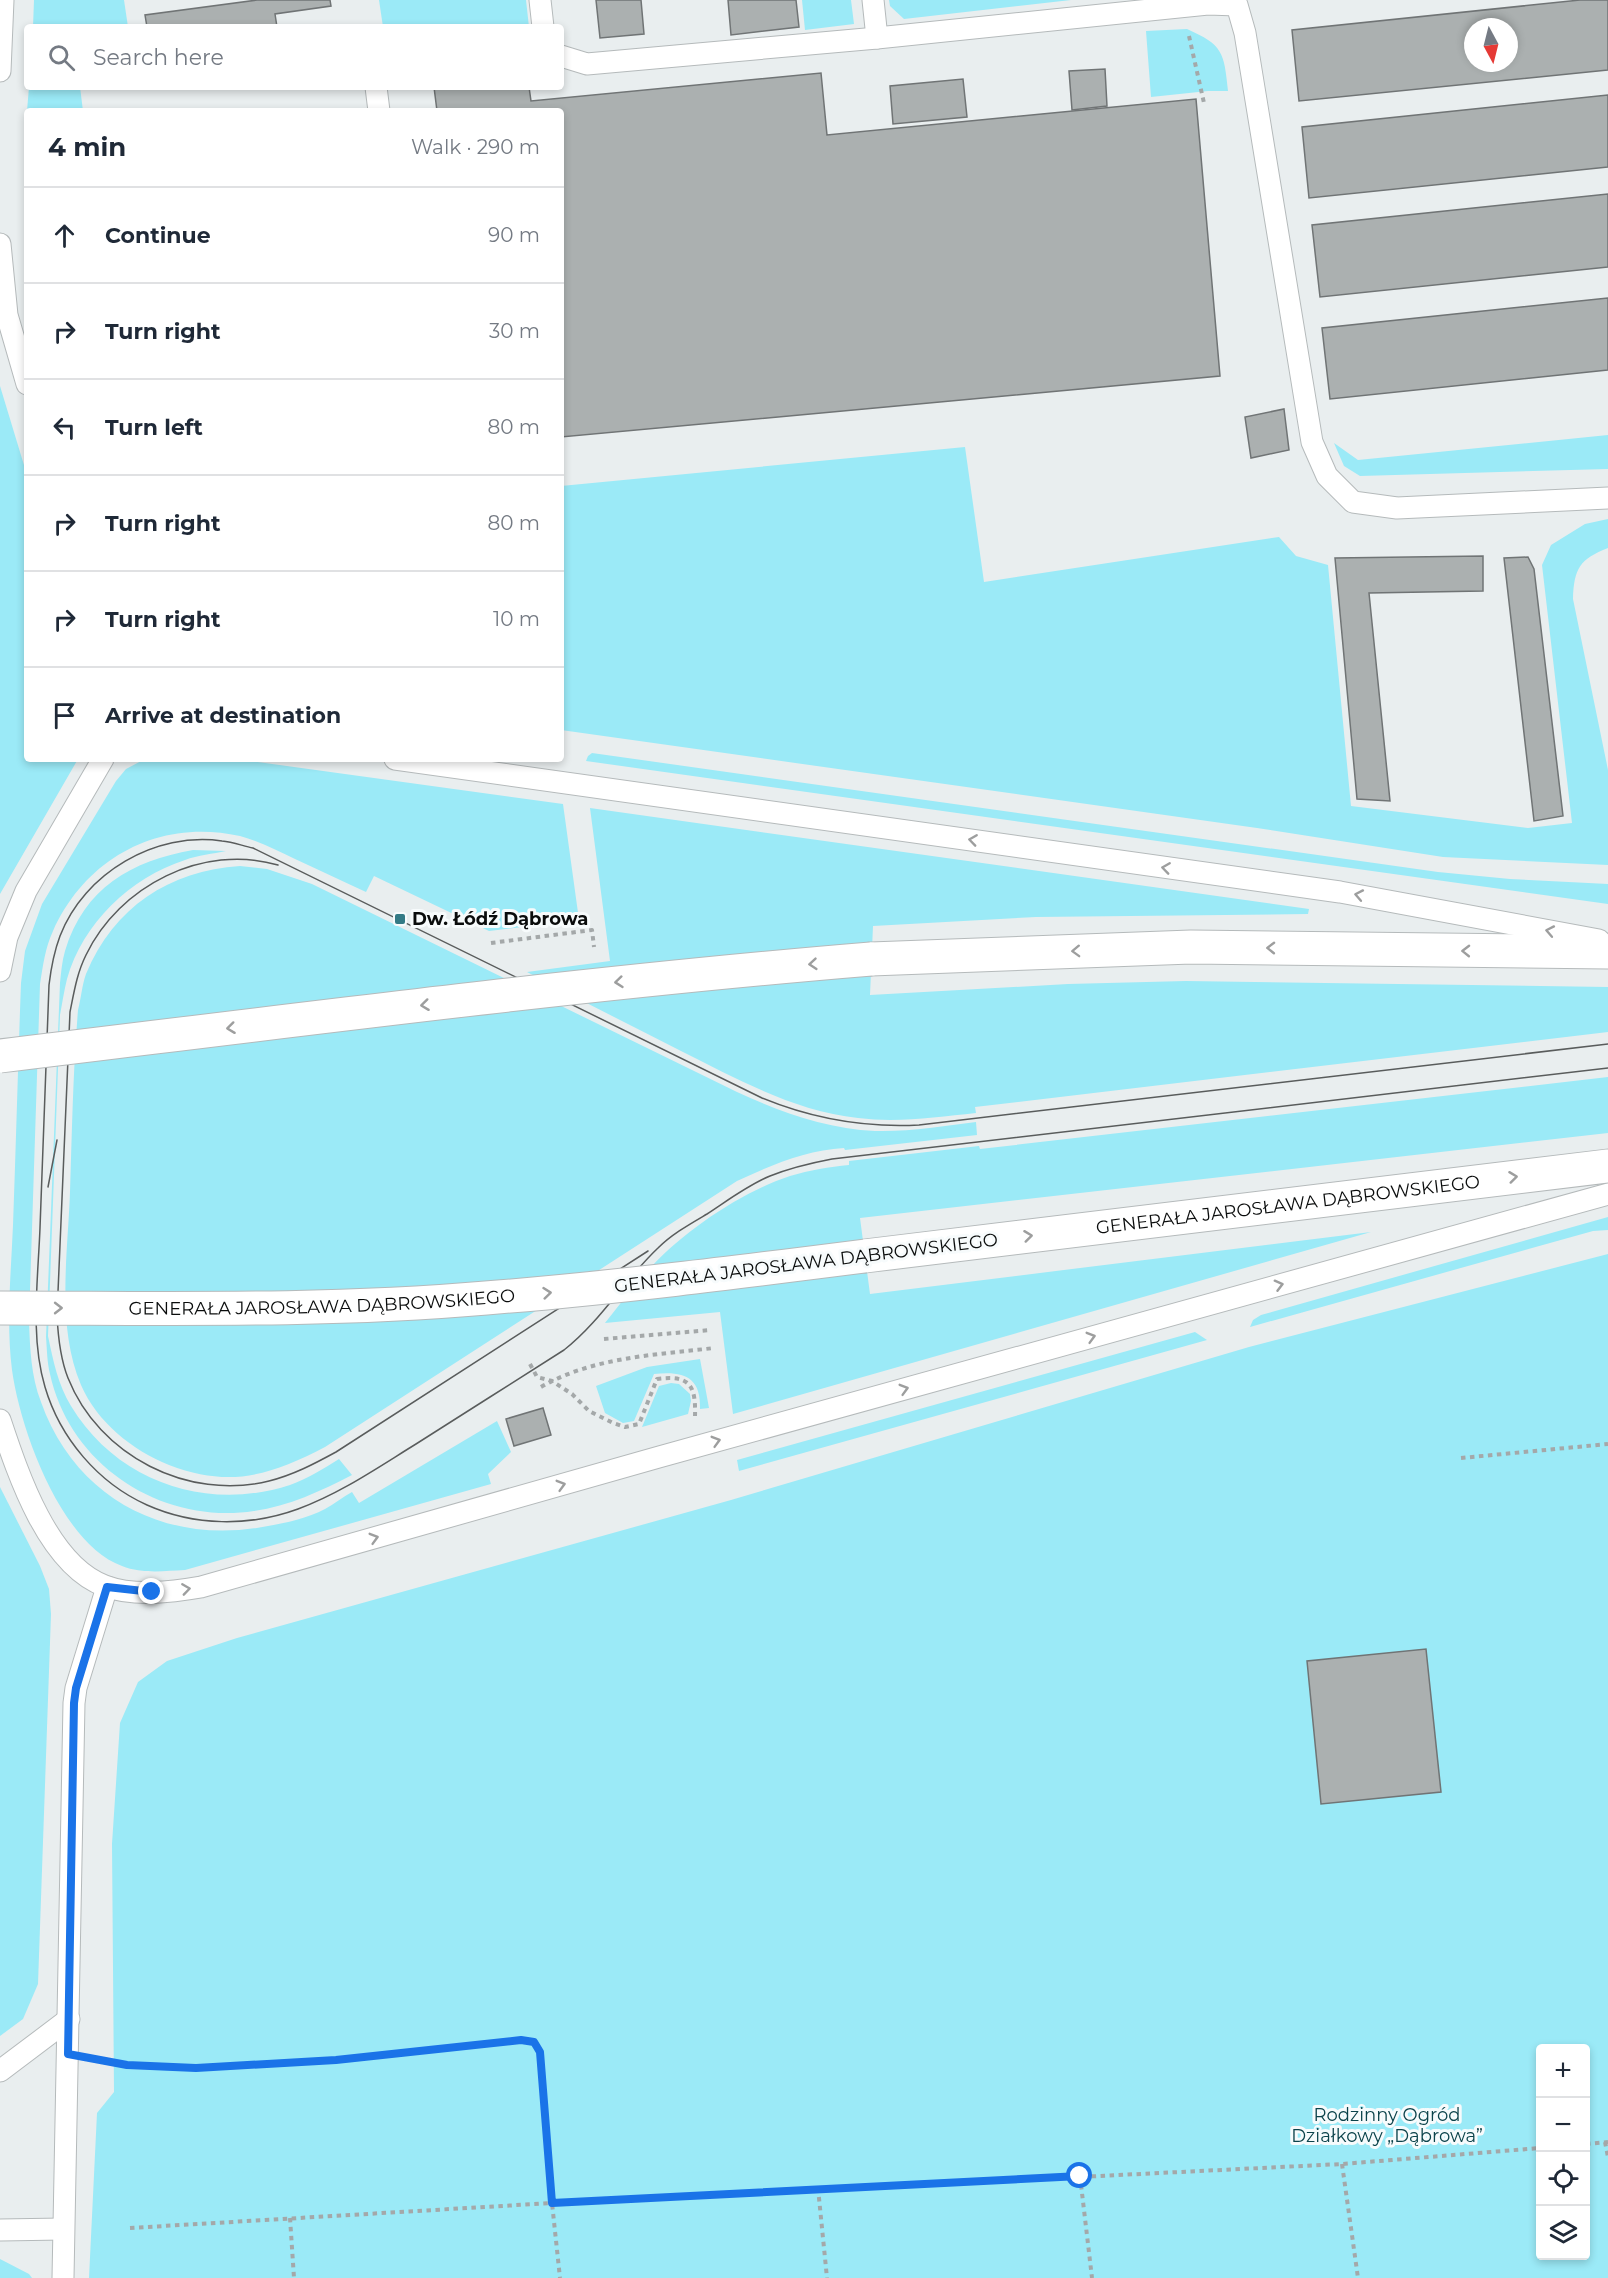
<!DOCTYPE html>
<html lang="en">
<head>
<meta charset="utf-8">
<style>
  body { margin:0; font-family:Montserrat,sans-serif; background:#f2f2f3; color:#1f2937 }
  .controls { position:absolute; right:18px; bottom:18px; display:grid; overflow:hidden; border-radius:6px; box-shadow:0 3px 9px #0003 }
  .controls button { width:54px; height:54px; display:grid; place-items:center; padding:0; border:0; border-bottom:2px solid #e0e1e3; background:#fff; color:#1f2937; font:30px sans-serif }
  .compass { position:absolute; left:1464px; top:18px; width:54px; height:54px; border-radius:50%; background:#fff; box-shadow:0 3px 9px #0003; rotate:173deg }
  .stop { position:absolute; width:18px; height:18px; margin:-14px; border:4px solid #1a73e8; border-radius:50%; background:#fff }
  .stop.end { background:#1a73e8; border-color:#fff; box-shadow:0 2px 6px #0008 }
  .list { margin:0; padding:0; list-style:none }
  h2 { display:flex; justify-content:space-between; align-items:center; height:78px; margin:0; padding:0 24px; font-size:26px }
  h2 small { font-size:20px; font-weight:400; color:#747a83 }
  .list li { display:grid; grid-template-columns:39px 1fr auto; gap:18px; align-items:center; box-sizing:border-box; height:96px; padding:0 24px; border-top:2px solid #e0e1e3 }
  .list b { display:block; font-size:22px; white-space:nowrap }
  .list em { font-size:20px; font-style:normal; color:#747a83 }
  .icon { flex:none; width:33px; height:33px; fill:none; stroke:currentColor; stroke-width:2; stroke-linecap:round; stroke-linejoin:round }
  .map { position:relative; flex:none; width:1608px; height:2278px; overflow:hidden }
  .search { position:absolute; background:#fff; box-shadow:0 3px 9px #0003; left:24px; top:24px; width:540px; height:66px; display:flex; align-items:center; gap:15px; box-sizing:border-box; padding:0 21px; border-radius:6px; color:#747a83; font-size:22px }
  .panel { position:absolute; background:#fff; box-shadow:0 3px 9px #0003; left:24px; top:108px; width:540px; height:654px; border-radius:6px }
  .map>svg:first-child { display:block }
  .green { fill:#9beaf7; fill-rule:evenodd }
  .building { fill:#abb0b0; stroke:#707475; stroke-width:1.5; fill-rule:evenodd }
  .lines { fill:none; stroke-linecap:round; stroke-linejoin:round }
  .lane-casing { stroke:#b5babb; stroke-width:23 }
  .secondary-casing { stroke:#b5babb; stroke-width:35 }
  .path { stroke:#a4a8a9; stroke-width:4; stroke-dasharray:4.5 4.5; stroke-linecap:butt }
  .lane { stroke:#fff; stroke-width:21 }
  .secondary { stroke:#fff; stroke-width:33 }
  .tram { stroke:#595c5c; stroke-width:1.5 }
  .secondary-bridge-casing { stroke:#b5babb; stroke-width:35; stroke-linecap:butt }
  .secondary-bridge { stroke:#fff; stroke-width:33 }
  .oneway { stroke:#9d9e9e }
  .route { stroke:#1a73e8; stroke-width:8 }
  .poi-dot { fill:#337a85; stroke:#f7fbfc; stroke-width:2 }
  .labels { text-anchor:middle; stroke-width:6; stroke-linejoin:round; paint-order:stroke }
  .poi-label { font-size:18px; font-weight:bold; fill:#0a0c0c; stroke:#f7fbfc; text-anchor:start }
  .street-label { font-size:18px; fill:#0a0c0c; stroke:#f7fbfc }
  .park-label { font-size:18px; fill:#0b434b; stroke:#f7fbfc }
</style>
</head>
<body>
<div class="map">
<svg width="1608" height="2278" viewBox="0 0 1608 2278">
  <rect width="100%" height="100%" fill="#e9eeef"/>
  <!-- green -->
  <g class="green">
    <path d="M34,0h90l4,27h-95z"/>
    <path d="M379,0h147l3,27h-146z"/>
    <path d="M802,0h49l3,24 -49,6z"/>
    <path d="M889,0h182l-167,19 -14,-13z"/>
    <path d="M1187,29c36,16 37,23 41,62h-20l-57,6 -5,-66z"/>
    <path d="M29,87h51l3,24h-56z"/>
    <path d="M0,386l27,89v284h51l-78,135z"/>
    <path d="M1608,435v34l-248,7 -16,-10 -10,-23 24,17z"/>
    <path d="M965,447l19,135 295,-45 17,19 32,9 23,241 177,22 44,-5 -30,-258 9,-20 34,-21 23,-5v29c-28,11 -34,20 -35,51l35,171v95l-165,-8 -186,-29 -696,-98v-244z"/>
    <path d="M592,753l846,119 72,7 98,5v20l-1022,-143 2,-5z"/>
    <path d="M145,759h91l327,45 16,116 -90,11 -115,-55 -8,16c-24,-11 -47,-22 -71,-33 -17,-8 -36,-18 -55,-23 -80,-18 -154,21 -187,95 -8,17 -10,35 -13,53l-11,337c1,28 2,55 12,81 35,98 127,144 227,124 18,-3 40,-8 57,-17 9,-5 18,-12 27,-17l7,11 138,-82 14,31 -23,22 3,10 -306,86c-21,1 -43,4 -63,-4 -61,-22 -102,-137 -110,-196 -6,-48 -1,-97 1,-145 3,-81 5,-161 8,-242l4,-32 17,-47 74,-123 10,-12z"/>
    <path d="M590,808l719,101 -1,5 -272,3 -163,9 -3,69 198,-11 118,-3 422,6v45l-633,75 1,6c-39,4 -78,10 -118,5 -64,-7 -121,-39 -177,-67 -51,-26 -103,-52 -154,-79l83,-11z"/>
    <path d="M193,850l33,1c-13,3 -28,4 -41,9 -55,18 -102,63 -118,119 -3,12 -5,25 -7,36l-12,321c5,24 10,49 23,70 46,76 136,106 219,79 17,-6 33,-16 49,-26l13,16c-31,16 -63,31 -98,36 -92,14 -184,-45 -204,-137 -3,-12 -3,-25 -4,-37l14,-354c1,-10 2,-22 5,-32 19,-63 66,-90 128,-101z"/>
    <path d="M240,866l27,3 45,15 425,208c43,20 90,37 138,39 34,1 68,-5 101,-9l1,13 -132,15 -1,-2c-37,2 -73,17 -107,33l-412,266c-56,29 -95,41 -156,18 -37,-15 -72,-43 -88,-80 -25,-58 -13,-133 -11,-193 2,-61 3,-121 8,-182 3,-11 4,-25 8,-36 28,-67 83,-103 154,-108z"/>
    <path d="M1608,1077v56l-748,85 10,76 501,-62 -638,182 -13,-102 -115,11c15,-19 30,-39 47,-57 35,-37 90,-74 138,-90 20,-6 39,-9 59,-11v-4l130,-15 1,3z"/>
    <path d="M1608,1217v13l-15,1 -343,96 3,-7 8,-5z"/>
    <path d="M1608,1254v1024h-1519l8,-165 17,-21 -2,-248 8,-121 18,-41 29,-21 70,-23 494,-138 518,-153zM1540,2048h46v208h-46z"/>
    <path d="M1195,1332l12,8 -468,131 -2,-11z"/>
    <path d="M700,1359l9,49 -9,1c1,-33 -17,-38 -46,-35l-20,47 -11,2 -18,-10 -9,-27 51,-19z"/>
    <path d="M671,1383l8,1 11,10 1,7 -3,13 -46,13 17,-41z"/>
    <path d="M0,1487l40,79 9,23 2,25 -13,370 -15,35 -23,17z"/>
    <path d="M0,2259l29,15 3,4h-32z"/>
  </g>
  <!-- building -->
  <g class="building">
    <path d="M257,0h73l1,6 -56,8 2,13h-130l-2,-12z"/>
    <path d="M596,0h45l3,34 -44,4z"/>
    <path d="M728,0h68l3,27 -68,8z"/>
    <path d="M1580,0h28v70l-309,31 -7,-71zM1473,27h36v36h-36z"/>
    <path d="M1105,69l2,37 -35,4 -3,-39z"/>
    <path d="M821,73l6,62 369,-36 24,277 -659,61v-326h-124l-3,-24h95l2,14z"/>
    <path d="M963,79l4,38 -74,7 -3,-38z"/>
    <path d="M1608,95v72l-299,31 -7,-71z"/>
    <path d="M1608,194v73l-288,30 -8,-72z"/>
    <path d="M1608,298v72l-278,29 -8,-71z"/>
    <path d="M1284,409l5,41 -38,8 -6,-41z"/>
    <path d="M1483,556v35l-114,2 21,208 -33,-2 -22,-241z"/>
    <path d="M1528,557l6,12 29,247 -29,5 -30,-263z"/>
    <path d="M543,1408l8,27 -37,11 -8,-27z"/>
    <path d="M1426,1649l15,143 -120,12 -14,-143z"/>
  </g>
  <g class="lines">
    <defs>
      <g id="lane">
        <path d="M540,0l3,27"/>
        <path d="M873,0l4,38"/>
        <path d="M561,56l26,8 290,-26 331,-34 29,1 8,28 67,409 15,34 26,26 44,6 211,-10"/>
        <path d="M0,71l3,-71"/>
        <path d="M376,87l3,24"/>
        <path d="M0,244l7,71 20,69"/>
        <path d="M395,759l945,133 259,48"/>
        <path d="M0,971l7,-34 19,-46 77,-132"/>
        <path d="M0,1420c18,54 48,145 105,166 29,11 67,6 96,1l458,-130 949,-263"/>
        <path d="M0,2071l69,-52"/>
        <path d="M0,2230l63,-1"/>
        <path d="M63,2278l11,-575 2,-15 31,-101"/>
      </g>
      <g id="secondary">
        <path d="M871,959l320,-12 417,5"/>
        <path id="s1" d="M865,1256l743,-90"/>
      </g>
    </defs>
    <!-- lane casing -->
    <use href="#lane" class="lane-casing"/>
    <!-- secondary casing -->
    <use href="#secondary" class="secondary-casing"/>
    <!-- path -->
    <g class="path">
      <path d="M1189,36l15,67"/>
      <path d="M491,943l101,-13 2,17"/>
      <path d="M604,1339l107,-9"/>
      <path d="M530,1364l7,13 15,4 20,13 17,17 24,12 12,4 14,-3 18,-45c32,-4 39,5 38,37"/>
      <path d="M541,1387c52,-30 114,-32 173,-39"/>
      <path d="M1461,1458l147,-14"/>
      <path d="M98,2060c56,10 112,7 168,4 86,-5 170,-15 255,-24l13,2 6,10 12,151 8,75"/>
      <path d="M1605,2142l3,15"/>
      <path d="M1586,2144l22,-2"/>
      <path d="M1342,2164l16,114"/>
      <path d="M1080,2176l12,102"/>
      <path d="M818,2188l9,90"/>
      <path d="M290,2218l4,60"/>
      <path d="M130,2228l422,-25 790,-39 198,-16"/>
    </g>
    <!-- lane -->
    <use href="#lane" class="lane"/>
    <!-- secondary -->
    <use href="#secondary" class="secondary"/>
    <!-- tram -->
    <g class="tram">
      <path d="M278,865c-75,-22 -159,21 -192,90 -9,18 -12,37 -16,57l-13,303c1,22 3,43 11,63 31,78 120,123 201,103 24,-6 45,-17 67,-29l312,-201"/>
      <path d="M1608,1044l-689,81c-56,3 -106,-6 -157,-27l-509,-250c-10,-2 -20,-6 -31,-7 -66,-10 -138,32 -162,95 -6,16 -9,32 -11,49 -3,81 -6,162 -9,243 -2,52 -10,109 5,159 15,51 53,96 102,118 47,21 102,22 151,4 43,-16 79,-41 118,-65 49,-31 99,-63 148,-94 37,-29 60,-70 94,-102 14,-14 32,-24 49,-34 20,-13 41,-29 63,-38 20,-8 41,-13 62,-17l776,-91"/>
      <path d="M48,1187l9,-47"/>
    </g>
    <defs>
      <g id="secondary-bridge">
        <path d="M0,1056c290,-35 580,-73 871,-97"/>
        <path id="s2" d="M0,1308c162,0 324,4 486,-10 127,-10 253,-26 379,-42"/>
      </g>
    </defs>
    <!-- secondary-bridge casing -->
    <use href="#secondary-bridge" class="secondary-bridge-casing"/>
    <!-- secondary-bridge -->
    <use href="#secondary-bridge" class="secondary-bridge"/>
  </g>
  <!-- one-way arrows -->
  <defs><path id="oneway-chevron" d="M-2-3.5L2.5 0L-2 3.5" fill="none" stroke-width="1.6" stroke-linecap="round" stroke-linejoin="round" transform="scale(1.5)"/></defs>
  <g class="oneway">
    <use href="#oneway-chevron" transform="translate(973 840) rotate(-172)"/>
    <use href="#oneway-chevron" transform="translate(1166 868) rotate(-172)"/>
    <use href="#oneway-chevron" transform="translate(1359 895) rotate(-169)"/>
    <use href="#oneway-chevron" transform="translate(1550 931) rotate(-169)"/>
    <use href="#oneway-chevron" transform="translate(1271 948) rotate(-179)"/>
    <use href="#oneway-chevron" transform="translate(1076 951) rotate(178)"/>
    <use href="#oneway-chevron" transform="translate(1466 951) rotate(-179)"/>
    <use href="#oneway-chevron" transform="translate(813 964) rotate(175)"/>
    <use href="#oneway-chevron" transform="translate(619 982) rotate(174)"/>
    <use href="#oneway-chevron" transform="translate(425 1005) rotate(173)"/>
    <use href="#oneway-chevron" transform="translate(231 1028) rotate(173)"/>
    <use href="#oneway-chevron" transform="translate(1513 1177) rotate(-7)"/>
    <use href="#oneway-chevron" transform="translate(1028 1236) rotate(-7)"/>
    <use href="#oneway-chevron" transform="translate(1279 1285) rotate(-15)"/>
    <use href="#oneway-chevron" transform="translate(547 1293) rotate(-6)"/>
    <use href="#oneway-chevron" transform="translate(58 1308)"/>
    <use href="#oneway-chevron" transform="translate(1091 1337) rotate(-16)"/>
    <use href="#oneway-chevron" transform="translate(904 1389) rotate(-16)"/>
    <use href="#oneway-chevron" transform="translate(716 1441) rotate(-16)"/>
    <use href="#oneway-chevron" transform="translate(561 1485) rotate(-16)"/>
    <use href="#oneway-chevron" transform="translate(374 1538) rotate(-16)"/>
    <use href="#oneway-chevron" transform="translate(186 1589) rotate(-8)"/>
  </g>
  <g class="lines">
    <!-- route -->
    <path class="route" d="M152,1592l-45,-5 -31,101 -2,15 -6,351 59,11 69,3 140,-8 185,-20 13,2 6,10 12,151 528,-27"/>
  </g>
  <!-- markers -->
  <rect class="poi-dot" x="394" y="913" width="12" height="12" rx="3"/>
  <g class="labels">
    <!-- poi labels -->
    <g class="poi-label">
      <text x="412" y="925">Dw. Łódź Dąbrowa</text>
    </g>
    <!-- street labels -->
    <g class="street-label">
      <text dy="6" stroke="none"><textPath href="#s1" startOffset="426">GENERAŁA JAROSŁAWA DĄBROWSKIEGO</textPath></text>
      <text transform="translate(806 1263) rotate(-7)" y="6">GENERAŁA JAROSŁAWA DĄBROWSKIEGO</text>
      <text dy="6" stroke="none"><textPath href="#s2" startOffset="322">GENERAŁA JAROSŁAWA DĄBROWSKIEGO</textPath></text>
    </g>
    <!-- park labels -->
    <g class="park-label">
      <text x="1387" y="2121">Rodzinny Ogród<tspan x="1387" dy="21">Działkowy „Dąbrowa”</tspan></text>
    </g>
  </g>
</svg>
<div class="controls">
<button>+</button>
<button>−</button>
<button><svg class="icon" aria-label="locate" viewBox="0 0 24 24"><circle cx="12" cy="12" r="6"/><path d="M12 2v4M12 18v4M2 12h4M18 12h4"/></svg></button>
<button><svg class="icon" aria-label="layers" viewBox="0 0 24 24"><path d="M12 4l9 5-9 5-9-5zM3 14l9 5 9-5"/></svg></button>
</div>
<svg class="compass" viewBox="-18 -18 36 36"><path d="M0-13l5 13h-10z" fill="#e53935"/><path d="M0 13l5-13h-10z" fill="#747a83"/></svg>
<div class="stop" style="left:1080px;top:2176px"></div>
<div class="stop end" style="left:152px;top:1592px"></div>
<div class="search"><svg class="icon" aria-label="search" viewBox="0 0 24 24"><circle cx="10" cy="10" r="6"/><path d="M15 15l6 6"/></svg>Search here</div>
<section class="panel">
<h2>4 min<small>Walk · 290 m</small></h2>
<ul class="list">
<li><svg class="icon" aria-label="ahead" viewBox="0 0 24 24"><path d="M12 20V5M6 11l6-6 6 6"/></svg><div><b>Continue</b></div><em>90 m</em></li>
<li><svg class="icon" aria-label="right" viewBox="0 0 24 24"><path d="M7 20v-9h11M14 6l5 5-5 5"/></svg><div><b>Turn right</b></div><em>30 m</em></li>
<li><svg class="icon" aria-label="left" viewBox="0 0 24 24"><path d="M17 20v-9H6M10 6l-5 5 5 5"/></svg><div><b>Turn left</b></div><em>80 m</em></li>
<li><svg class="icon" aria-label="right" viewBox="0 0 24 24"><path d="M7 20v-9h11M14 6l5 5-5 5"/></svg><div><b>Turn right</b></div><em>80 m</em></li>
<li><svg class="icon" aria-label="right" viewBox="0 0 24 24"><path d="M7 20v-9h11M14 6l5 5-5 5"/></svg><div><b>Turn right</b></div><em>10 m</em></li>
<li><svg class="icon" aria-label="arrive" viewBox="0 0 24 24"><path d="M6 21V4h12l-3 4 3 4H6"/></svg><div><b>Arrive at destination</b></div></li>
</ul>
</section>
</div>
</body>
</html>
